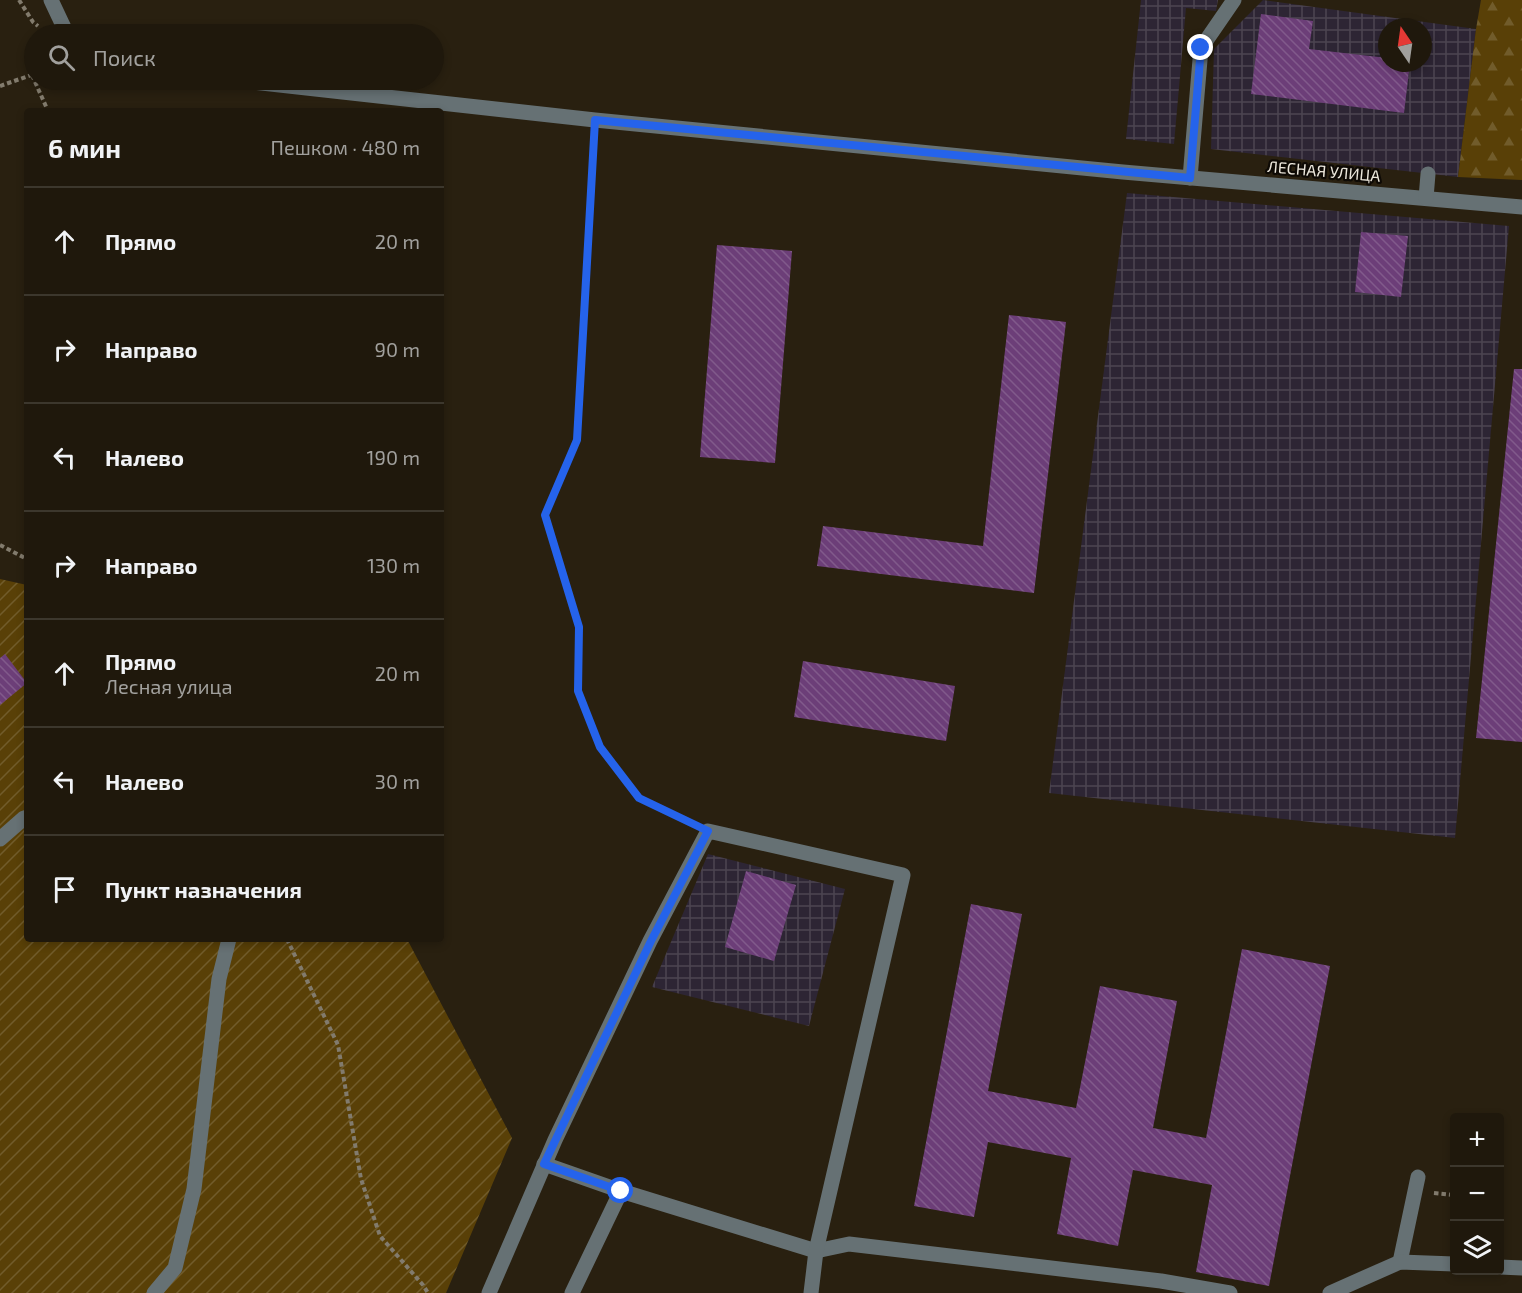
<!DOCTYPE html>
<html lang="ru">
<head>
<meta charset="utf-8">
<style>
  body { margin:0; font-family:"Exo 2",sans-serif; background:#272115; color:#f1f3f6 }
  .controls { position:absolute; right:18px; bottom:18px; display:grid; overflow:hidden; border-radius:6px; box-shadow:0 3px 9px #0003 }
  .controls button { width:54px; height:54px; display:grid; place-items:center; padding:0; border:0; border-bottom:2px solid #3c372d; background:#1f180c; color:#f1f3f6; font:30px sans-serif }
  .compass { position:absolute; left:1378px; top:18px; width:54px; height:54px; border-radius:50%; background:#1f180c; box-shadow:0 3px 9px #0003; rotate:347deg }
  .stop { position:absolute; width:18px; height:18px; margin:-14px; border:4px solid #2563eb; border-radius:50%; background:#fff }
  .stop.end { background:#2563eb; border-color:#fff; box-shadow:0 2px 6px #0008 }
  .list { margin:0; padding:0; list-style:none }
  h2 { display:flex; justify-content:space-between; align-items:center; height:78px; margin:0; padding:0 24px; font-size:26px }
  h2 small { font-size:20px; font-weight:400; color:#a1a09d }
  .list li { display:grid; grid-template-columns:39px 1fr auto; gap:18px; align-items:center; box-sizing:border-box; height:108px; padding:0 24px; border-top:2px solid #3c372d }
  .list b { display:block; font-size:22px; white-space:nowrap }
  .list p { margin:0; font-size:20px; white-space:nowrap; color:#a1a09d }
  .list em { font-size:20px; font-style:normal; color:#a1a09d }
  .icon { flex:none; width:33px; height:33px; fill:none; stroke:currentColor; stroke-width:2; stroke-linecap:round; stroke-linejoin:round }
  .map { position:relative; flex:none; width:1522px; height:1293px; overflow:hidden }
  .search { position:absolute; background:#1f180c; box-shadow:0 3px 9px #0003; left:24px; top:24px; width:420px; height:66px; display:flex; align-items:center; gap:15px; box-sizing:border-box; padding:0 21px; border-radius:33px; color:#a1a09d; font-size:22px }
  .panel { position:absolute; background:#1f180c; box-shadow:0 3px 9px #0003; left:24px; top:108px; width:420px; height:834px; border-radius:6px }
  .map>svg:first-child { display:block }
  .industrial { fill:url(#industrial-grid); fill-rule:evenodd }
  .forest { fill:url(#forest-firs) }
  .garden { fill:url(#garden-furrows) }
  .building { fill:url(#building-back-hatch) }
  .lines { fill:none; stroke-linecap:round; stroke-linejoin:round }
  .path { stroke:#827b6d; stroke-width:4; stroke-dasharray:4.5 3; stroke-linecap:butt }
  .minor { stroke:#667174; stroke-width:15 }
  .route { stroke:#2563eb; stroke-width:8 }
  .labels { text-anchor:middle; stroke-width:4.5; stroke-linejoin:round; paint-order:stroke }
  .street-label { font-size:16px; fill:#ece7dc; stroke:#0e0a05 }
</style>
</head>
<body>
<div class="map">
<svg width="1522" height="1293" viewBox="0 0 1522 1293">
  <defs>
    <pattern id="industrial-grid" width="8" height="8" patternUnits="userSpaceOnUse" patternTransform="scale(1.5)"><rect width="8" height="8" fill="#2d2534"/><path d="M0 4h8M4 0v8" fill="none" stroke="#4c4551"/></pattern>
    <pattern id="forest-firs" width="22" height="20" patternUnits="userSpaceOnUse" patternTransform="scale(1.5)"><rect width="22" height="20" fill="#594007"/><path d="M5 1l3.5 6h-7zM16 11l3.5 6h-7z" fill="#715c2b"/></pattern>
    <pattern id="garden-furrows" width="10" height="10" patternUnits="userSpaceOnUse" patternTransform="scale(1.5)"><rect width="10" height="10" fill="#594007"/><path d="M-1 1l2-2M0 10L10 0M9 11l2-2" fill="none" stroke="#715c2b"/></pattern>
    <pattern id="building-back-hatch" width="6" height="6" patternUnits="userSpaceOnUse" patternTransform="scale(1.5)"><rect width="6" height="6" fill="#6c3e78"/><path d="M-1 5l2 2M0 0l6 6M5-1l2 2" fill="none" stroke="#815a8b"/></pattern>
  </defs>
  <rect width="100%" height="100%" fill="#292010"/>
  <!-- industrial -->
  <g class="industrial">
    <path d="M1141,0h77l-2,11 -30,-3 -12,136 -48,-5z"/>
    <path d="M1263,0l213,29 -18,148 -247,-28 3,-100zM1387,27h36v36h-36z"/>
    <path d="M1127,193l382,33 -54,612 -406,-45z"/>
    <path d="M708,854l137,35 -36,137 -157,-39z"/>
  </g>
  <!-- forest -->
  <path class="forest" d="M1481,0h41v180l-64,-3 18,-148z"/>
  <!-- garden -->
  <path class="garden" d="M0,579l27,6v354h380l105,199 -66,155h-446z"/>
  <!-- building -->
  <g class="building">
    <path d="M1261,14l52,7 -4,28 78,9v5h23l-6,50 -153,-19z"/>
    <path d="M1361,232l47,4 -7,61 -46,-5z"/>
    <path d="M717,245l75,6 -17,212 -75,-6z"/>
    <path d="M1009,315l57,7 -32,271 -217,-27 6,-40 160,20z"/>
    <path d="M1514,369h8v373l-46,-4z"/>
    <path d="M5,654l22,29 -27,22v-47z"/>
    <path d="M803,661l152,25 -9,55 -152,-24z"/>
    <path d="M746,871l50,14 -22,76 -49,-14z"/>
    <path d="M971,904l51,10 -34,177 88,17 24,-122 77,15 -24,127 53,10 36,-189 88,17 -61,320 -73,-14 16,-87 -79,-15 -15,76 -61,-12 14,-76 -83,-16 -14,75 -60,-11z"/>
  </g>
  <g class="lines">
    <!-- path -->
    <g class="path">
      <path d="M19,0l14,22 5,4"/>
      <path d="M32,75l16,36"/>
      <path d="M0,86l34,-12"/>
      <path d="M594,139l-17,301 -32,75 34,112 -1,64 22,56 39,51 52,25"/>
      <path d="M0,545l27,14"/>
      <path d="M287,939l51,106 23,134 19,57 43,49 5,8"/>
      <path d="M1434,1193l20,2"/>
    </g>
    <!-- minor -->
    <g class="minor">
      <path d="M51,0l16,34"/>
      <path d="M233,80l362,40 528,52 399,35"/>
      <path d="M1190,178l11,-130 33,-48"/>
      <path d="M1426,198l2,-24"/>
      <path d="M0,839l24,-21 3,-1"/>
      <path d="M544,1164l77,27 195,60 33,-7 312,37 69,12"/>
      <path d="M1400,1262l18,-85"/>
      <path d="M1500,1267l22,1"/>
      <path d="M154,1293l21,-25 19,-79 25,-210 10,-40"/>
      <path d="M489,1293l66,-153 95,-199 58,-110 195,44 -87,376 -5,42"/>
      <path d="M572,1293l49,-102"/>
      <path d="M1330,1293l70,-31 54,2"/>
    </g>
  </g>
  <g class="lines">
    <!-- route -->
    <path class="route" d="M621,1191l-77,-27 107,-223 57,-110 -69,-33 -39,-51 -22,-56 1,-64 -34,-112 32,-75 18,-320 595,58 11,-130"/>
  </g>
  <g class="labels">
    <!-- street labels -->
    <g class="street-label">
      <text transform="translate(1324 171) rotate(5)" y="6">ЛЕСНАЯ УЛИЦА</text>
    </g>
  </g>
</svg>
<div class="controls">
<button>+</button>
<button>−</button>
<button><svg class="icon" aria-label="layers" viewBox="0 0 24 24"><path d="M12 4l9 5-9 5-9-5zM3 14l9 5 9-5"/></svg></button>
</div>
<svg class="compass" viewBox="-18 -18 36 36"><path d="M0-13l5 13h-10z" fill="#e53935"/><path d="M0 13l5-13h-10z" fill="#a1a09d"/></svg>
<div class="stop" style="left:621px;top:1191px"></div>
<div class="stop end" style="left:1201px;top:48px"></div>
<div class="search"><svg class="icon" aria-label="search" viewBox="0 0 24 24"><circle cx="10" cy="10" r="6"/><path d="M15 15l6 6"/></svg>Поиск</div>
<section class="panel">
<h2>6 мин<small>Пешком · 480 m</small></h2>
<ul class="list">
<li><svg class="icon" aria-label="ahead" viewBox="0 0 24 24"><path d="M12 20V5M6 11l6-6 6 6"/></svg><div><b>Прямо</b></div><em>20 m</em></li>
<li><svg class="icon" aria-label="right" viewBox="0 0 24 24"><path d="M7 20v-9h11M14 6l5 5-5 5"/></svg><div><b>Направо</b></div><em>90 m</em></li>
<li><svg class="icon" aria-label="left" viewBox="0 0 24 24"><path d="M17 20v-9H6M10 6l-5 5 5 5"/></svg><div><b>Налево</b></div><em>190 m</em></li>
<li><svg class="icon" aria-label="right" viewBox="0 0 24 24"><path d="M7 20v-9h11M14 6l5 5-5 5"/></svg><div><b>Направо</b></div><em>130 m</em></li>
<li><svg class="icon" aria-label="ahead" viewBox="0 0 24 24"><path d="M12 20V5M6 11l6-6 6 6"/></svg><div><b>Прямо</b><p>Лесная улица</p></div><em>20 m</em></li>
<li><svg class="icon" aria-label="left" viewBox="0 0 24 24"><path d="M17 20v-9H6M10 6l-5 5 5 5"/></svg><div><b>Налево</b></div><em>30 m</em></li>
<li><svg class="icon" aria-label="arrive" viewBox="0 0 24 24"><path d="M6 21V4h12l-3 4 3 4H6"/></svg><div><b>Пункт назначения</b></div></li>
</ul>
</section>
</div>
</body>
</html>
